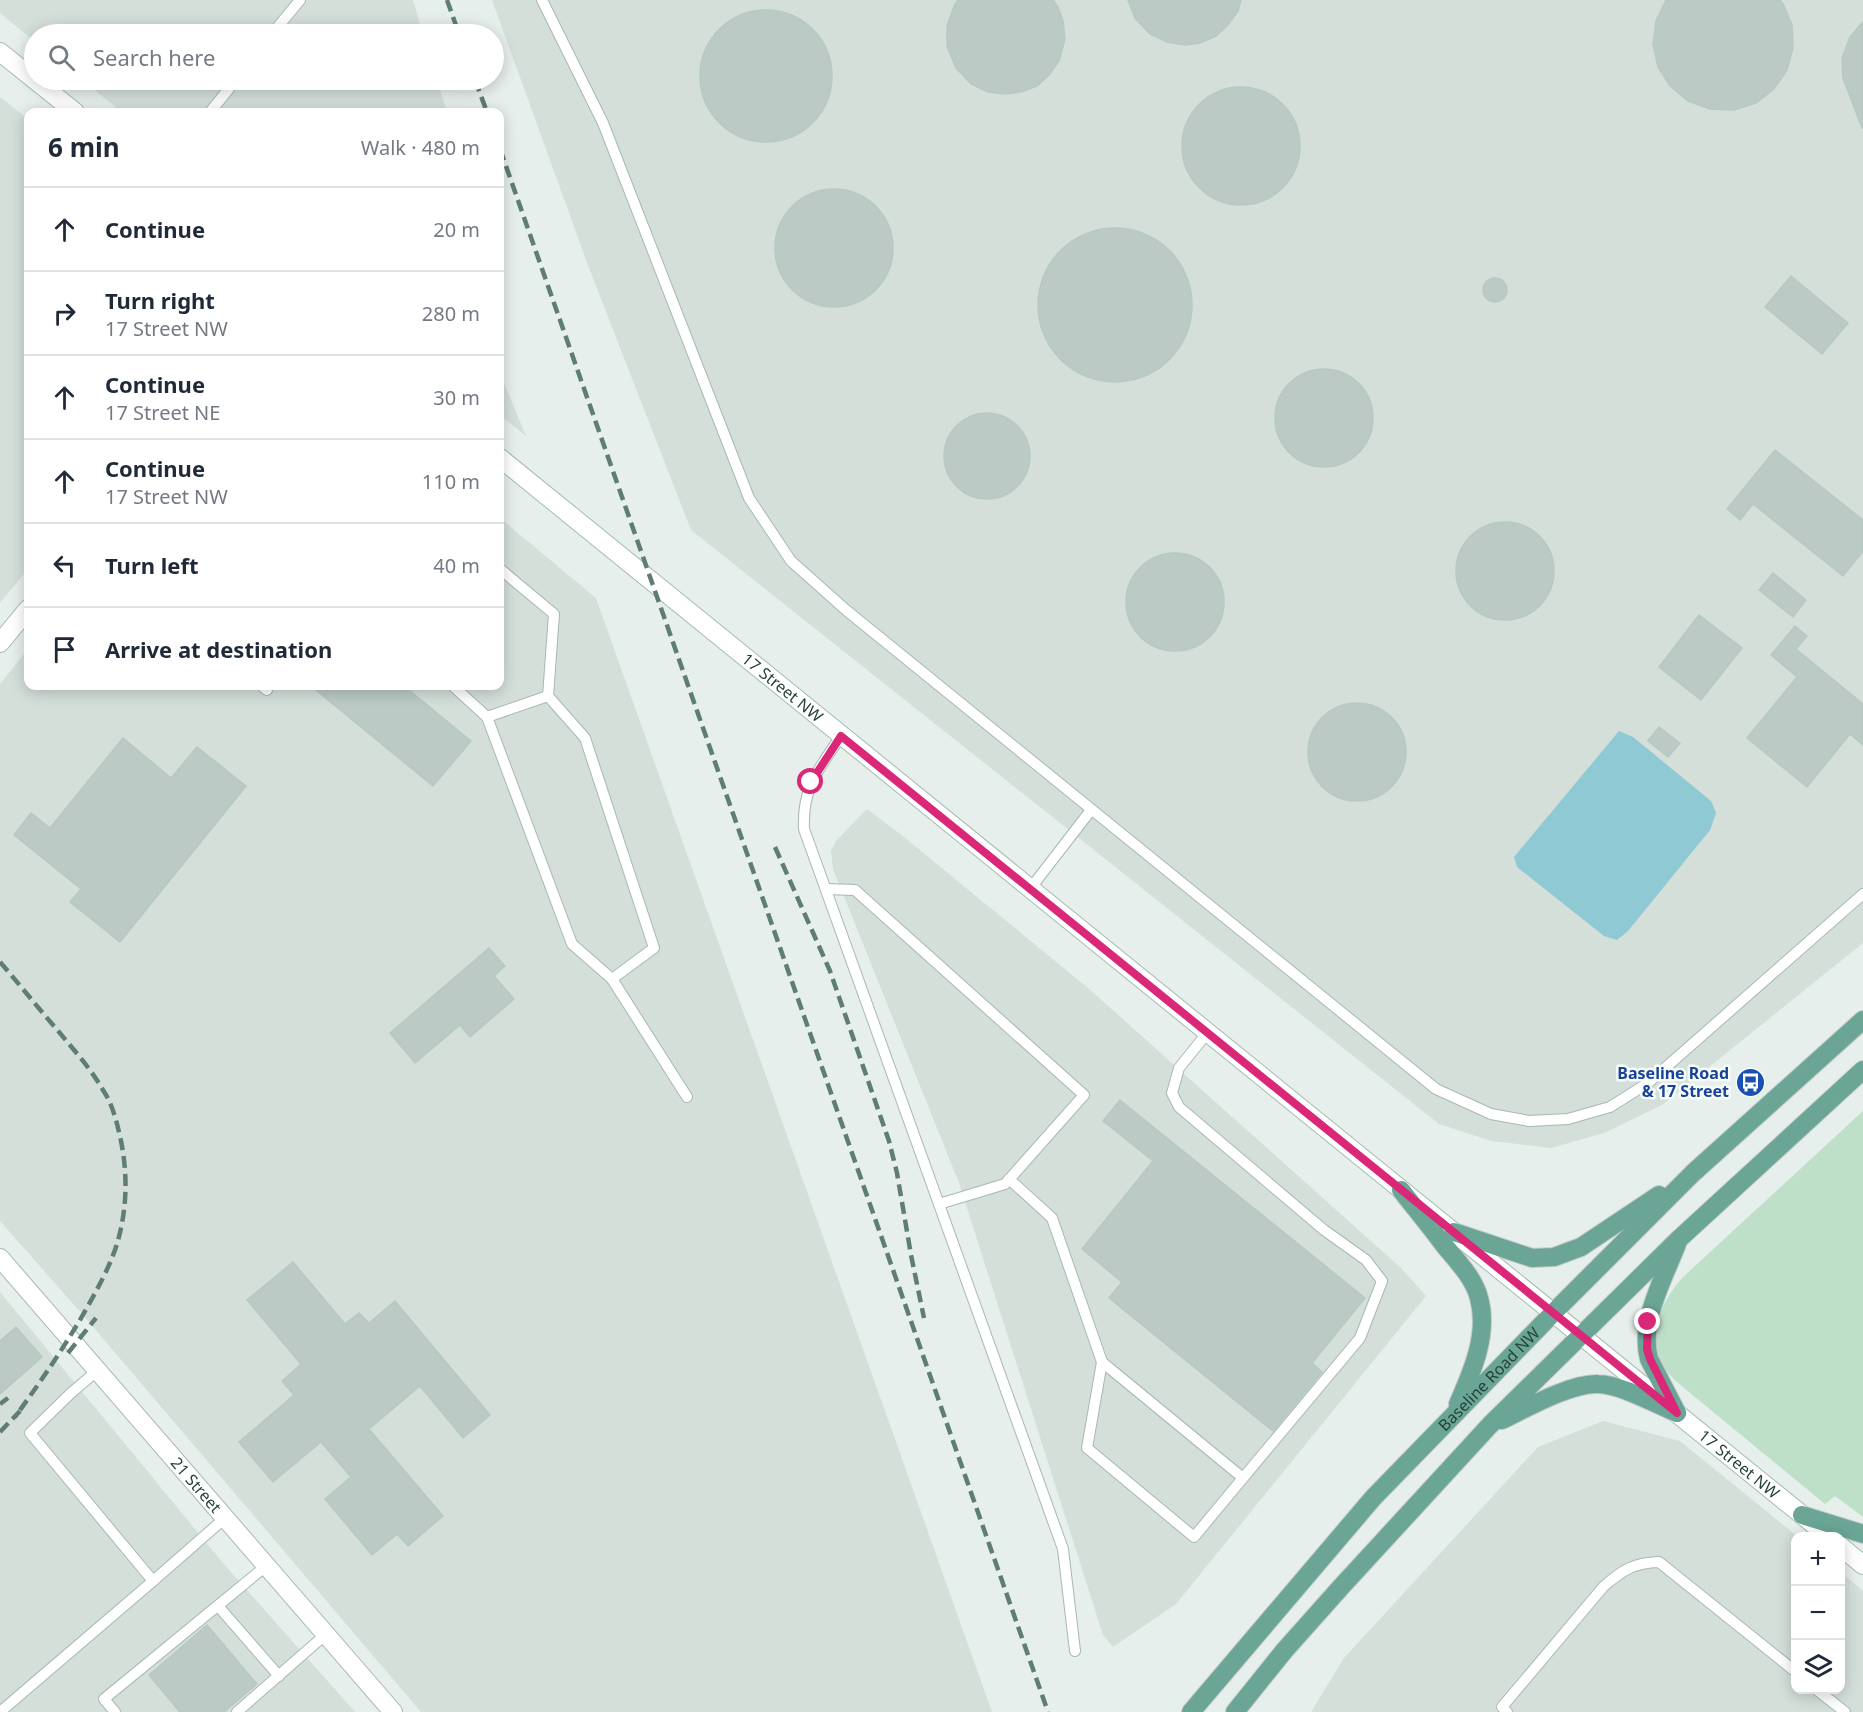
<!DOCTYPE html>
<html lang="en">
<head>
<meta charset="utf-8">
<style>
  body { margin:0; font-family:"Noto Sans",sans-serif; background:#f2f2f3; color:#1f2937 }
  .controls { position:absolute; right:18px; bottom:18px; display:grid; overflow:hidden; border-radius:12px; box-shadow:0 3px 15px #0003 }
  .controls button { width:54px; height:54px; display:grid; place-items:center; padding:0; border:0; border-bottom:2px solid #e0e1e3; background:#fff; color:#1f2937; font:30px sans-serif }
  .stop { position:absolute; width:18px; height:18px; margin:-14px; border:4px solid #db2777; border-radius:50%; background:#fff }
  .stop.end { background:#db2777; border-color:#fff; box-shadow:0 2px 6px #0008 }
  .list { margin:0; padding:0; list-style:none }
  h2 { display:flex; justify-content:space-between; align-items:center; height:78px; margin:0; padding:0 24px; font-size:26px }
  h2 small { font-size:20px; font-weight:400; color:#747a83 }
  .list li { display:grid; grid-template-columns:39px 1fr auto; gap:18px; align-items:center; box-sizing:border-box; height:84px; padding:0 24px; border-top:2px solid #e0e1e3 }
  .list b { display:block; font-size:22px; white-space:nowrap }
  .list p { margin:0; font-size:20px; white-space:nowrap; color:#747a83 }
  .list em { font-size:20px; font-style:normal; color:#747a83 }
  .icon { flex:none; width:33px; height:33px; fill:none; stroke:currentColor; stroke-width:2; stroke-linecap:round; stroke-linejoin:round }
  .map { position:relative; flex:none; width:1863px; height:1712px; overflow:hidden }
  .search { position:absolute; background:#fff; box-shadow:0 3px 15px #0003; left:24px; top:24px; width:480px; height:66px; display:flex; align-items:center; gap:15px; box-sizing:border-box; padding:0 21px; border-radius:33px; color:#747a83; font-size:22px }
  .panel { position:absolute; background:#fff; box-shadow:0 3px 15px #0003; left:24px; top:108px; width:480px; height:582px; border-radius:12px }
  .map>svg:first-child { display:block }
  .built { fill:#d4dfda }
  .green { fill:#bfe0c8 }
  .water { fill:#8ec9d4 }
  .building { fill:#bbcac4; stroke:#b8c9c2; stroke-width:1.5 }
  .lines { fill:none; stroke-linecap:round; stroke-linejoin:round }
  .lane-casing { stroke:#a8b8b2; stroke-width:12 }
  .street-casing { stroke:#a8b8b2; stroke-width:20 }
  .secondary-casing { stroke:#a4bbb3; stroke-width:20 }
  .primary-casing { stroke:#c2cac8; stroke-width:20 }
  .lane { stroke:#fff; stroke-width:10 }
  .street { stroke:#fff; stroke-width:18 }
  .secondary { stroke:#fff; stroke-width:18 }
  .primary { stroke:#6aa596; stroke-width:18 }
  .rail { stroke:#5f7d75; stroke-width:4.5; stroke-dasharray:12 6; stroke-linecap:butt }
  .route { stroke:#db2777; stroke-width:8 }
  .labels { text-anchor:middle; stroke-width:5; stroke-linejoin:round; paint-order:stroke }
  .street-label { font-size:16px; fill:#24423a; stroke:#f7fbf9 }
  .transit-label { font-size:16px; font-weight:bold; fill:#164399; stroke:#f7fbf9; text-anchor:end }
</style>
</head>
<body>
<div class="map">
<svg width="1863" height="1712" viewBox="0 0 1863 1712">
  <rect width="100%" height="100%" fill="#e6efeb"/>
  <!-- built -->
  <g class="built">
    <path d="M0,0h413l10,34h-389v7l-34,-28z"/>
    <path d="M492,0h1371v943l-201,162 -58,28 -53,15 -60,-7 -52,-17 -748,-594 -102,-262z"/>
    <path d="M82,80h355l10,32h-325z"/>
    <path d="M0,97l28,22v450l-28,34z"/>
    <path d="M500,373l26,63 -26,-21z"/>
    <path d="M500,518l96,80 396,1114h-571l-338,-397 -83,-94v-537l28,-35v37h472z"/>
    <path d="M867,809l32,24 189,155 312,279 26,29 -250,308 -63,43 -10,-12 -144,-452 -126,-314 -2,-18 5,-10z"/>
    <path d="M0,1292l223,271 132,149h-355z"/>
    <path d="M1603,1421l77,20 117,95h-1v154h44l1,-118 22,19v121h-552l33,-54 194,-211z"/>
  </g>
  <!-- green -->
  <path class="green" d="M1863,1111v406l-28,-21 -10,8 -141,-116c-7,-6 -15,-13 -20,-20 -19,-31 -3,-66 18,-90z"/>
  <!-- water -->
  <path class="water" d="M1619,731l14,6 78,64 5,12 -6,17 -82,101 -11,9 -13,-4 -87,-69 -3,-10z"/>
  <!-- building -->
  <g class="building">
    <path d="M958,0h95l5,7 5,14 2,18 -6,22 -10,14 -12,11 -16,6 -16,2 -17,-2 -17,-8 -15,-16 -9,-22v-20l8,-22z"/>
    <path d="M1128,0h113l-3,11 -10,14 -12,11 -16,7 -15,2 -18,-3 -17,-8 -15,-16z"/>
    <path d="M1666,0h114l3,4 9,21 1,23 -6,22 -13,19 -18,14 -22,7 -24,-1 -22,-8 -18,-15 -12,-19 -5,-23 3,-23z"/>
    <circle cx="766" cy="76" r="66"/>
    <path d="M1863,22v106h-1l-19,-50 -1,-20 8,-21z"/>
    <circle cx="1241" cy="146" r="59"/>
    <circle cx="834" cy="248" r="59"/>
    <circle cx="1115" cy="305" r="77"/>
    <path d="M1791,276l57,47 -26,31 -57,-47z"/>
    <circle cx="1495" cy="290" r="12"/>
    <circle cx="1324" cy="418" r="49"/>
    <circle cx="987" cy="456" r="43"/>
    <path d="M1775,450l88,70v31l-20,25 -90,-72 -13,16 -13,-11z"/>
    <circle cx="1505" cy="571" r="49"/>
    <circle cx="1175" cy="602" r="49"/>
    <path d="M1773,573l33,27 -13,17 -34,-27z"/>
    <path d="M1699,615l43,33 -41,52 -42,-33z"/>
    <path d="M1795,626l12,10 -11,13 67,55v41l-13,-11 -43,53 -60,-49 50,-61 -26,-22z"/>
    <path d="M311,686h93l67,55 -38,45z"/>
    <circle cx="1357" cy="752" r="49"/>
    <path d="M1659,727l21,16 -12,14 -20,-16z"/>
    <path d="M123,738l48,40 26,-31 49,39 -126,156 -50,-40 11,-13 -67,-54 17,-22 19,15z"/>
    <path d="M489,948l16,18 -11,10 20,23 -44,38 -10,-12 -45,38 -25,-30z"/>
    <path d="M1120,1100l245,198 -53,65 10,9 -49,59 -164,-133 13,-16 -40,-33 71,-88 -50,-40z"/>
    <path d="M293,1262l52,62 14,-11 10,10 26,-22 95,114 -27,23 -43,-52 -51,43 74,87 -35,30 -11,-12 -25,21 -47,-56 26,-22 -30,-35 -48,40 -34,-40 55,-47 -12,-14 19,-17 -54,-64z"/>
    <path d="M16,1327l26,30 -42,37v-53z"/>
    <path d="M207,1625l50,59 -33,28h-44l-31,-37z"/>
  </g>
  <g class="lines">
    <defs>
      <g id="lane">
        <path d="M542,0l61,123 146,375 42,63 55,49 590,479 55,25 38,7 39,-2 42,-12 38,-24 215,-189"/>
        <path d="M272,34l28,-34"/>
        <path d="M210,112l26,-32"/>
        <path d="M500,569l54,45 -6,82"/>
        <path d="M262,686l5,4"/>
        <path d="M453,686l34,31 61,-21 37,42 69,210 -42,31 75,118"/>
        <path d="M487,717l85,227 40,35"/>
        <path d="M841,736c-22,33 -39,51 -37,93l259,720 12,102"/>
        <path d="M826,889l29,1 229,205 -79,89 -66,20"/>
        <path d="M1030,889l61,-79"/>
        <path d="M1009,1179l43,39 50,144 141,116 117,-140 22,-57 -16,-21 -42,-30 -145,-123 -7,-14 7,-25 29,-36"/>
        <path d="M1102,1362l-15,86 107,89 49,-59"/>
        <path d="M98,1370l-27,23 -41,40 123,148 72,-63"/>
        <path d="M218,1606l61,70"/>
        <path d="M1817,1690l28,22"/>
        <path d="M0,1712l153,-131"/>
        <path d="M115,1712l-11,-13 162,-133"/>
        <path d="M237,1712l88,-77"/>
        <path d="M1507,1712l-5,-5 102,-121c19,-16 29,-23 55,-24l137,110"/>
      </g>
      <g id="street">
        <path d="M0,643l28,-34"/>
        <path id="s1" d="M0,1258l393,454"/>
      </g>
      <g id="secondary">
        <path d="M0,52l75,60"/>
        <path id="s2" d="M500,458l1328,1078"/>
        <path d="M1840,1546l23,19"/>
      </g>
      <g id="primary">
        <path d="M1401,1190c14,18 29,36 43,55 13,16 30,33 35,53 10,36 -7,74 -21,106"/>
        <path d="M1454,1232l78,26 22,-1 27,-10 78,-52"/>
        <path d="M1677,1413l-28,-54c-10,-38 15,-81 28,-115"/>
        <path d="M1502,1420c25,-12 69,-37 96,-36 21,0 58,20 79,29"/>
        <path d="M1802,1515l61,19"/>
        <path id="s3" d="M1191,1712l182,-214 180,-185 140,-140 170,-153"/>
        <path d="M1235,1712l49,-61 57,-64 149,-162 189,-186 184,-169"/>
      </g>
    </defs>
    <!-- lane casing -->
    <use href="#lane" class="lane-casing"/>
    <!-- street casing -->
    <use href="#street" class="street-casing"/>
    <!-- secondary casing -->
    <use href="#secondary" class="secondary-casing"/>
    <!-- primary casing -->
    <use href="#primary" class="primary-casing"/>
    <!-- lane -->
    <use href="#lane" class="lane"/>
    <!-- street -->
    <use href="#street" class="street"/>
    <!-- secondary -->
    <use href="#secondary" class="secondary"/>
    <!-- primary -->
    <use href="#primary" class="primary"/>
    <!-- rail -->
    <g class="rail">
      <path d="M447,0l12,34"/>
      <path d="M475,80l12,32"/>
      <path d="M500,149l548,1563"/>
      <path d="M775,847l55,124 59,170 8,32 14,82 13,63"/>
      <path d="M0,962c20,23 39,47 59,70 15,18 32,37 44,58 10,15 14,33 18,51 7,35 6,69 -4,103 -7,22 -18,42 -29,62 -22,39 -47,75 -73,111"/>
      <path d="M68,1353l28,-35"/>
      <path d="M0,1404l8,-6"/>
      <path d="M0,1432l20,-21"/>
    </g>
  </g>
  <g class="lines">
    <!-- route -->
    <path class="route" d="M811,782l30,-46 836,677 -27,-54 -3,-10 1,-27"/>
  </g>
  <!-- icons -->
  <defs>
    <symbol id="bus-disc" viewBox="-11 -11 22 22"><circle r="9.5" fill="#1a4fb4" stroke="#f7fbf9"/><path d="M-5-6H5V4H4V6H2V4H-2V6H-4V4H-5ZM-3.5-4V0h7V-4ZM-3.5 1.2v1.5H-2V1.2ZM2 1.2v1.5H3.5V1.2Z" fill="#fff"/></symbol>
  </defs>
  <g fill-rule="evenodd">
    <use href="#bus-disc" x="1734" y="1066" width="33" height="33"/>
  </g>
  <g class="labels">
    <!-- street labels -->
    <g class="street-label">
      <text dy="6" stroke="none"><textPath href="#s2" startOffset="364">17 Street NW</textPath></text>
      <text dy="6" stroke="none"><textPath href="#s3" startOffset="447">Baseline Road NW</textPath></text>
      <text dy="6" stroke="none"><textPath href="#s2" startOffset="1596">17 Street NW</textPath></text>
      <text dy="6" stroke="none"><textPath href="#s1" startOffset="300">21 Street</textPath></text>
    </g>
    <!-- transit labels -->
    <g class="transit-label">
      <text x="1729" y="1079">Baseline Road<tspan x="1729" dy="18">&amp; 17 Street</tspan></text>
    </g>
  </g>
</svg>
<div class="controls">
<button>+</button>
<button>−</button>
<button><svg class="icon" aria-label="layers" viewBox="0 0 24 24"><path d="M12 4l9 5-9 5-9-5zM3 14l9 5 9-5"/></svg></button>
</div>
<div class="stop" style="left:811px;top:782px"></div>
<div class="stop end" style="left:1648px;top:1322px"></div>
<div class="search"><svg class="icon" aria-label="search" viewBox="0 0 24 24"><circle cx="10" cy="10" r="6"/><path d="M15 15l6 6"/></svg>Search here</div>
<section class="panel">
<h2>6 min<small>Walk · 480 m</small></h2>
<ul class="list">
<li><svg class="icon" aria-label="ahead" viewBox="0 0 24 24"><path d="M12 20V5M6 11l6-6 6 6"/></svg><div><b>Continue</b></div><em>20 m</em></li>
<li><svg class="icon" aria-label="right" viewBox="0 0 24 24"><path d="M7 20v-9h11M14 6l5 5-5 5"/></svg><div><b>Turn right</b><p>17 Street NW</p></div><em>280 m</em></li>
<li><svg class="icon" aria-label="ahead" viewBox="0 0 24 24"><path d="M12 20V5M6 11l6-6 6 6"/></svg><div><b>Continue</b><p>17 Street NE</p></div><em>30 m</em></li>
<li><svg class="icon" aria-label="ahead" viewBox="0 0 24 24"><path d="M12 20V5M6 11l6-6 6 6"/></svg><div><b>Continue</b><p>17 Street NW</p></div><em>110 m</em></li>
<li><svg class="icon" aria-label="left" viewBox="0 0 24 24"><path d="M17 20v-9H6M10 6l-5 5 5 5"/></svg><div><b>Turn left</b></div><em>40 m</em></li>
<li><svg class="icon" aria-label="arrive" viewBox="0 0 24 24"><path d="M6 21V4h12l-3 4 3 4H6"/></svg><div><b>Arrive at destination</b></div></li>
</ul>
</section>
</div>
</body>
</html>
